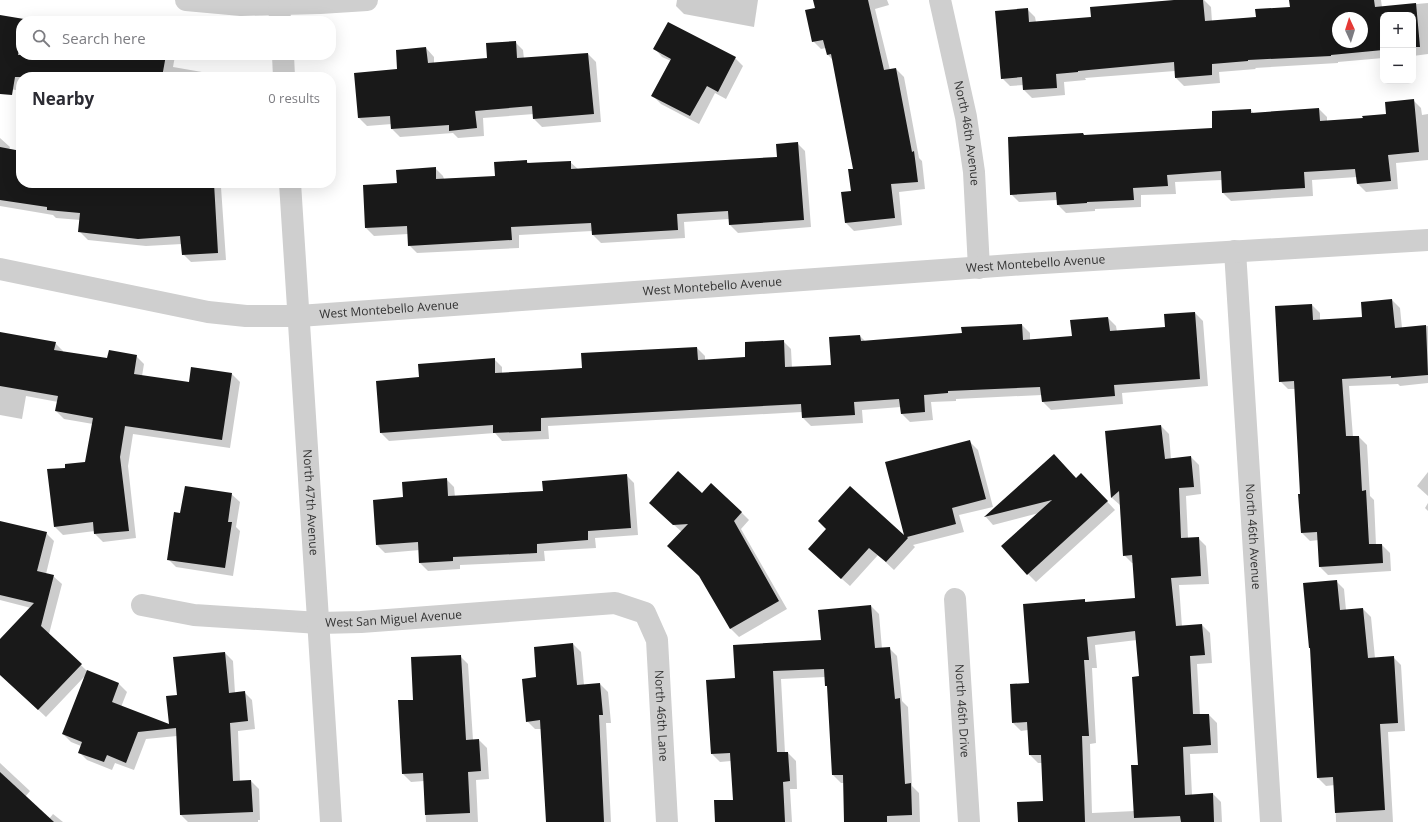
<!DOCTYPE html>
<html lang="en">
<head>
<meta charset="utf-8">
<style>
  body { margin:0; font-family:"Open Sans",sans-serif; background:#f7f7f7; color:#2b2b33 }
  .controls { position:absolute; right:12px; top:12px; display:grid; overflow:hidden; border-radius:8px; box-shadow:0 4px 16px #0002 }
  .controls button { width:36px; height:36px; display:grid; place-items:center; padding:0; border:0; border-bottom:1px solid #e1e1e2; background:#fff; color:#2b2b33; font:20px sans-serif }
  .compass { position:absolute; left:1332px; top:12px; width:36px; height:36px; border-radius:50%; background:#fff; box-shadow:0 4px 16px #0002; rotate:356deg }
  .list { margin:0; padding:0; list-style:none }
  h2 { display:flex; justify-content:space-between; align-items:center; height:52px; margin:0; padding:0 16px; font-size:17px }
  h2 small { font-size:13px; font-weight:400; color:#7c7c81 }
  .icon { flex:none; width:22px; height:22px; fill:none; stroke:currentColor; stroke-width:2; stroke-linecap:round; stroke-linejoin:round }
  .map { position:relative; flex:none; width:1428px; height:822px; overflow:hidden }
  .search { position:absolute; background:#fff; box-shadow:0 4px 16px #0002; left:16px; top:16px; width:320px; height:44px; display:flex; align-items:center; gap:10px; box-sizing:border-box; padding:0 14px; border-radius:16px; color:#7c7c81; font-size:15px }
  .panel { position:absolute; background:#fff; box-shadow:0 4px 16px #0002; left:16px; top:72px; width:320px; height:116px; border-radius:16px }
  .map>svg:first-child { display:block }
  .shadow { fill:#0003; fill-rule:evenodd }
  .building { fill:#191919; fill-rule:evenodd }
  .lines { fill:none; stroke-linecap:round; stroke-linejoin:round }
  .minor { stroke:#cfcfcf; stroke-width:22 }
  .tertiary { stroke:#cfcfcf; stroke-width:22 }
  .labels { text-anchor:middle; stroke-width:4; stroke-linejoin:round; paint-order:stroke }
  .street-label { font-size:12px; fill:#323232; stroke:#fff }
</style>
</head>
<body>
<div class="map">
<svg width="1428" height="822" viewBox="0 0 1428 822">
  <rect width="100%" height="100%" fill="#fff"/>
  <!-- shadow -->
  <g class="shadow">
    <path d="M677,0h81l-4,27 -70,-13 -8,-8z"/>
    <path d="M814,0h73l2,5 -14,4 15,61 6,-1 8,8 15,81 3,3 3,28 -26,3 3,33 -48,6 -8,-8 9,-53 -22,-110 -5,-5 -2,-7 -5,1 -8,-8 3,-33z"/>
    <path d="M1185,0h19l7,7 1,15 45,-5 34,-9 -1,-8h91l1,7 46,-4v51l-15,2v-41h-30v43l-45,4v1l-83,5 1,1 -37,3 1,11 -36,3 -8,-8 -1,-7 -90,7 1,2 -22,2 1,13 -33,3 -8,-8v-5l-14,1 -8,-8 25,-69 8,8 1,5 56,-4zM1338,18h24v24h-24z"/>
    <path d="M0,16l24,4 1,1h-4v34h153l1,1 -2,11 29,5 5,5h-186v14l-21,-4z"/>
    <path d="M515,42l8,8 1,9 64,-5 8,8 5,60 -59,5 -8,-8v-5l-51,4 1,18 -26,2 -5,-5 -53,4 -8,-8v-5l-25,2 -8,-8 -4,-44 44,-4 27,-22 8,9v6l54,-4z"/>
    <path d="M655,49l80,9 8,8 -17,33 -11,-6 -16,31 -38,-20 -8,-8 18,-35 -9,-4z"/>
    <path d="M1413,100l8,8 1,7 6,-1v46l-32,3 2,26 -32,3 -8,-8 -1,-7 -45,3 1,16 -82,5 -8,-8 -1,-13 -47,2 1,12 -35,1v12l-46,2v2l-29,2 -8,-8 -1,-5 -38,2 -8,-8 74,-58 128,-7 38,-19 3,4 65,-5 8,8v4l37,-2 23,-4z"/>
    <path d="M0,138l10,9 -1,3 12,2v31h196l4,4 5,73 -35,2 -8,-8 -1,-10 -36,2 -58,-6 -8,-8 1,-12 -25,-2 -3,-3 -53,-9z"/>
    <path d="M797,143l8,8 6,76 -73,6 -8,-8 -1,-6 -45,3 1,16 -84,5 -8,-8 -1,-4 -73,4v13l-102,5 -8,-8 -1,-11 -34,2 -8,-8 32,-44 37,-16 8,8 1,3 52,-2 30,-16 3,2 41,-1 8,7 200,-11z"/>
    <path d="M1392,300l8,8 2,20 26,-2v57l-28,3 -2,-2 -49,2 4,51h6l8,8 3,51 4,4 2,45h6l8,8 1,18 -63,4 -8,-8 -1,-27 -9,1 -8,-8 -1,-38 -6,-106h-7l-8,-8 32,-76 8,8v7l43,-2z"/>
    <path d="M1195,313l8,8 5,65 -86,7 1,11 -72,6 -8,-8 -1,-7 -86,4v2l-25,1 2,18 -23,2 -8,-8 -1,-7 -39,3 1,13 -52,3 -8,-8 -1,-6 -254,14 1,13 -47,2 -7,-8 -106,8 -8,-8 39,-55 74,-19 8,8v7l81,-5 114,-21 8,8v5l41,-3 37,-17 8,8 1,19 40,-2 28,-30 6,6 97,-8 59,-9 8,8v7l43,-3 35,-19 8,8 1,6 49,-4z"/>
    <path d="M0,333l55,10 8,8v1l45,7 28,-3 8,8 -2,12 48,7 2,-15 40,6 8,8 -10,66 -97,-14 -5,32 8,72 -33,4 -8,-8v-3l-32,4 -8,-8 11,-58 20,-6 7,-39 -29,-5 -8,-8 2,-9 -32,-6 -4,23 -22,-4z"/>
    <path d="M1161,426l8,8 2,25 20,-2 8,8 2,29 -15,2 2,42h10l8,8 3,38 -30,1 3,42 20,-2 8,8 2,30 -15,1 3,51h9l8,8 1,30 -28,1 2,41 21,-1 8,8 1,20h-203l25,-20 -2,-39h-4l-8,-8 -2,-25 -7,1 -8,-8 17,-39 54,-84 3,3 49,-4 -2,-36h-2l-8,-8 -4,-50 -8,-7 -6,-66zM1137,640l3,37 -1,89 -4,45 -43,2 -2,-69 6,-1 -4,-75h5l-2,-23z"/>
    <path d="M970,442l8,8 15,57 -34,8 5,17 -51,13 2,2 -21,23 -16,-15 -28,31 -33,-29 89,-19z"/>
    <path d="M1054,455l22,24 13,3 26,28 -79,72 -8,-8 11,-61 -46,12 -7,-8z"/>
    <path d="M1428,472v24l-11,-10z"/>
    <path d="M626,475l8,8 4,52 -43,3 1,10 -52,3 1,10 -85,4v4l-32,2 -8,-8v-13l-35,3 -8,-8 27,-47 42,-19 8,8 1,10 89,-5z"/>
    <path d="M231,494l9,8 -4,25 4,4 -7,45 -57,-9 -8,-8 13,-45z"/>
    <path d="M702,494l39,18 8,8 -8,9 46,80 -48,28 -8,-8 -30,-52 -19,-45 -24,-21z"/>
    <path d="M1428,503v8l-3,-3z"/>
    <path d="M0,522l46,11 8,8 -8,33 7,2 9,8 -13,50 39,38 31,12 8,8 -6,15 49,18 8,-29 47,-43 8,8 2,32 9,-1 8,8 3,29 -17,2 2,51 11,-1 8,8 1,31h-2v2h-70l-7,-7 -4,-79 -31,3 -12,31 -19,-7 -3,7 -25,-10 -8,-8 2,-6 -10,-4 -8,-8 22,-58 -39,41 -46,-43v-34l31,-32 -31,-8z"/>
    <path d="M1336,581l8,8 2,21 17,-1 8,8 4,41 18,-1 8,8 4,66 -17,1 5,90h-57l-1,-37 -9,1 -8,-8 -7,-128 -1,-2 -6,-64z"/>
    <path d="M871,606l8,8 3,35 7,-1 8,8 5,45 6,6 4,79 7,7 1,29h-75l-1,-39h-3l-8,-8 -4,-87 -3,-3 -1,-8 -44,2 4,74h3l8,8 1,28h-7l2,33h-76l18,-22 -3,-39 -11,1 -8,-8 24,-75 86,-38z"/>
    <path d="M573,644l8,8 3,33 16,-1 8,8 3,31h-5l5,99h-64l-5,-93h-7l-8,-8 11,-43z"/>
    <path d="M460,656l8,8 5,76h6l8,8 2,31 -13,1 2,42h-52l-2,-41 -13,1 -8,-8 11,-73z"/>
    <path d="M0,763l30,28 -5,6 24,22 4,-5 10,8h-63z"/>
  </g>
  <!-- building -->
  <g class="building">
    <path d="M813,0h55l16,70 12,-2 16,84 2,-1 4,31 -27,2 4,34 -50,5 -4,-31 10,-1 -3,-22h5l-22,-115 -4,1 -4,-15 -11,2 -7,-32 10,-2z"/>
    <path d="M1174,0h29l2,21 51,-4 -1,-8 35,-2 -1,-7h85l1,7 41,-4 4,44h-7v-32h-30v35l-52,5v1l-83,4v1l-36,3v11l-37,3 -1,-16 -96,9v1l-22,2 1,14 -34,2 -1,-13 -21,2 -6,-68 33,-3 1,14 62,-5 -1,-10zM1338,18h24v24h-24z"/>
    <path d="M0,15l24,4v2h-3v18l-3,16h148l-4,22h-147l-3,18 -12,-1z"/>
    <path d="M668,22l68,35 -18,35 -11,-6 -17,30 -39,-20 20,-37 -18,-10z"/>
    <path d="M516,41l1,17 71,-5 6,61 -61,5 -1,-13 -57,5 2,17 -28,3v-6l-58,4 -1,-13 -32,2 -4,-45 43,-4 -1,-19 30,-3 2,16 59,-5 -1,-15z"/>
    <path d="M1414,99l5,53 -31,3 3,26 -34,3 -2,-15 -51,3 1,16 -83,5 -1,-22 -54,4 1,11 -35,2 1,12 -47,2v1l-30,2 -1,-13 -46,3 -2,-58 75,-4 1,2 128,-7v-17l39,-2v4l68,-5 1,13 43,-3 -1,-2 24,-2 -1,-12z"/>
    <path d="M798,142l6,78 -75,5 -1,-14 -51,3 1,16 -86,5 -1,-12 -80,4 1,13 -104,6 -1,-20 -42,2 -2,-43 34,-2 -1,-13 40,-3v12l59,-3 -1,-14 33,-2v3l44,-2v8l206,-12 -1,-13z"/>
    <path d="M0,147l21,4v32h193l4,70 -36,2 -2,-19 -42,3 -60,-7 2,-19 -33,-3v-3l-47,-7z"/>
    <path d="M1392,299l3,29 31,-3 2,50 -37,3v-2l-49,3 4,57h13l3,55 4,-1 3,54h13l1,19 -64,4 -2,-35 -16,1 -3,-39h2l-6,-113 -15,1 -4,-76 37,-2 1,16 49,-3 -1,-15z"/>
    <path d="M1195,312l5,67 -86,6 1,11 -73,6 -2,-15 -92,4v2l-24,2 1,17 -24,2 -2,-15 -45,3 1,13 -53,3 -1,-14 -260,14v13l-48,2v-8l-113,8 -4,-52 43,-4 -1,-13 77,-6v15l55,-3 32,-2 -1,-15 116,-6 1,13 47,-3v-15l39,-2 1,27 46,-2 -2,-28 31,-2 1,6 101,-8 -1,-6 61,-3 1,16 49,-4 -2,-16 38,-3 2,14 55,-4 -1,-13z"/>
    <path d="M0,332l56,10 -2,8 53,8 2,-8 28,5 -3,19 55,8 2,-15 41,6 -10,67 -97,-14 -5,31 9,74 -35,3 -1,-12 -39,5 -7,-58 18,-1v-4l20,-2 8,-44 -38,-7 3,-15 -58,-10z"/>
    <path d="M1161,425l4,34 26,-3 3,31 -15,1 2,50 18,-1 2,39 -30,2 5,48 26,-2 3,31 -15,1 3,58h16l2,31 -28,2 2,48 28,-2 1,29h-33l-1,-6 -46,2 -3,-53h7l-6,-88 7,-1 -4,-45 -48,6 2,23h-5l5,76h-7l3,86h-67l-1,-20 26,-1 -2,-46h-12l-2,-33 -15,1 -2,-39 19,-1 -6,-79 62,-5v3l50,-4 -3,-43 -9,1 -4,-65 -8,7 -6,-67z"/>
    <path d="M970,440l16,59 -34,9 4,16 -49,13 1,1 -22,24 -17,-14 -28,31 -33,-30 18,-20 -8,-8 32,-35 54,49 -19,-73z"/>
    <path d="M1054,454l22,24 5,-5 27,28 -81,74 -26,-29 51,-46 -68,17z"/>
    <path d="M678,471l24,22 9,-10 31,29 -8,9 45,80 -49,28 -31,-53 -32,-30 21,-22 -15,1 -24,-22z"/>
    <path d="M627,474l4,54 -43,3v9l-51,4v9l-84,4v4l-34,2 -1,-21 -42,3 -3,-45 30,-3 -1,-15 45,-4 1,18 95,-5 -1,-10z"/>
    <path d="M185,486l47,7 -4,29h4l-7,46 -58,-8 7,-48 6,1z"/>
    <path d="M0,521l47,11 -10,39 17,4 -13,51 41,38 -44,46 -38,-35v-36l34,-36 -34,-8z"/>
    <path d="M1337,580l3,30 23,-2 5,50 26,-2 4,67 -18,1 5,86 -50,3 -2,-36 -16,1 -7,-130h-1l-6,-65z"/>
    <path d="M871,605l4,43 15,-1 5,52 5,-1 5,86 6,-1 1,32 -25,1v6h-43l-1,-47h-11l-5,-89h-2l-1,-17 -51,2 4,81h11l2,29 -7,1 2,40h-70l-1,-22h19l-3,-47 -19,1 -5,-74 29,-2 -2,-33 88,-5 -3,-30z"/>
    <path d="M573,643l4,42 23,-2 3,32h-4l5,107h-58l-6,-102 -14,2 -4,-43 14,-2 -2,-30z"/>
    <path d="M225,652l4,41 16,-2 3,30 -18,2 3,58 18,-1 2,32 -73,3 -4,-87 -38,4 -12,31 -19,-8 -3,7 -26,-9 4,-11 -20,-8 25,-64 32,13 -7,19 57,22 -3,-28 11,-1 -4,-38z"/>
    <path d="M461,655l5,85 13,-1 2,32 -13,1 2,41 -45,2 -2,-42 -21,1 -4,-74h15l-2,-43z"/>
    <path d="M0,772l54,50h-54z"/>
  </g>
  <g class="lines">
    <!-- minor -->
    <g class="minor">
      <path d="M186,0l55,5 79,-2 47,-3"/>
      <path id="s1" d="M940,0l26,117 8,55 5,96"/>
      <path id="s2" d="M1235,251l36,571"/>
      <path id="s3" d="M0,269l208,43 38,4h53l727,-52 402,-24"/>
      <path id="s4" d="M955,599l14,223"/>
      <path id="s5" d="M142,605l52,10 125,8 42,-1 254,-19 30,10 12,27 10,182"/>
    </g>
    <!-- tertiary -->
    <g class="tertiary">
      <path d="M279,0l1,21"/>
      <path d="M283,55l1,22"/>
      <path id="s6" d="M290,183l41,639"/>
    </g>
  </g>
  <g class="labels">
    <!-- street labels -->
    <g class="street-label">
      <text dy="4" stroke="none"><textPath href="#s1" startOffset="136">North 46th Avenue</textPath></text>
      <text dy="4" stroke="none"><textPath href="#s3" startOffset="1042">West Montebello Avenue</textPath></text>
      <text dy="4" stroke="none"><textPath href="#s3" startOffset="718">West Montebello Avenue</textPath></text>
      <text dy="4" stroke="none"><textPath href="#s3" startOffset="394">West Montebello Avenue</textPath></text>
      <text dy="4" stroke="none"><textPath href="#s6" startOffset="320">North 47th Avenue</textPath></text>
      <text dy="4" stroke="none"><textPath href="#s2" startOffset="286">North 46th Avenue</textPath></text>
      <text dy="4" stroke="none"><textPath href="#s5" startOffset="253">West San Miguel Avenue</textPath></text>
      <text dy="4" stroke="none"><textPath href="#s4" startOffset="112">North 46th Drive</textPath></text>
      <text dy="4" stroke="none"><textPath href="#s5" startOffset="612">North 46th Lane</textPath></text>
    </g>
  </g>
</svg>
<div class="controls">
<button>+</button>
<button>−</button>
</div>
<svg class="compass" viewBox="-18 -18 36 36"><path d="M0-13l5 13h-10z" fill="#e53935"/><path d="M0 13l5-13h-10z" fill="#7c7c81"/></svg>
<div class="search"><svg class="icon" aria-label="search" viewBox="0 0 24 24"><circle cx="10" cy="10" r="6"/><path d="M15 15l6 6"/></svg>Search here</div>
<section class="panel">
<h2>Nearby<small>0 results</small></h2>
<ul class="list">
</ul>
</section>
</div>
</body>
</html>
